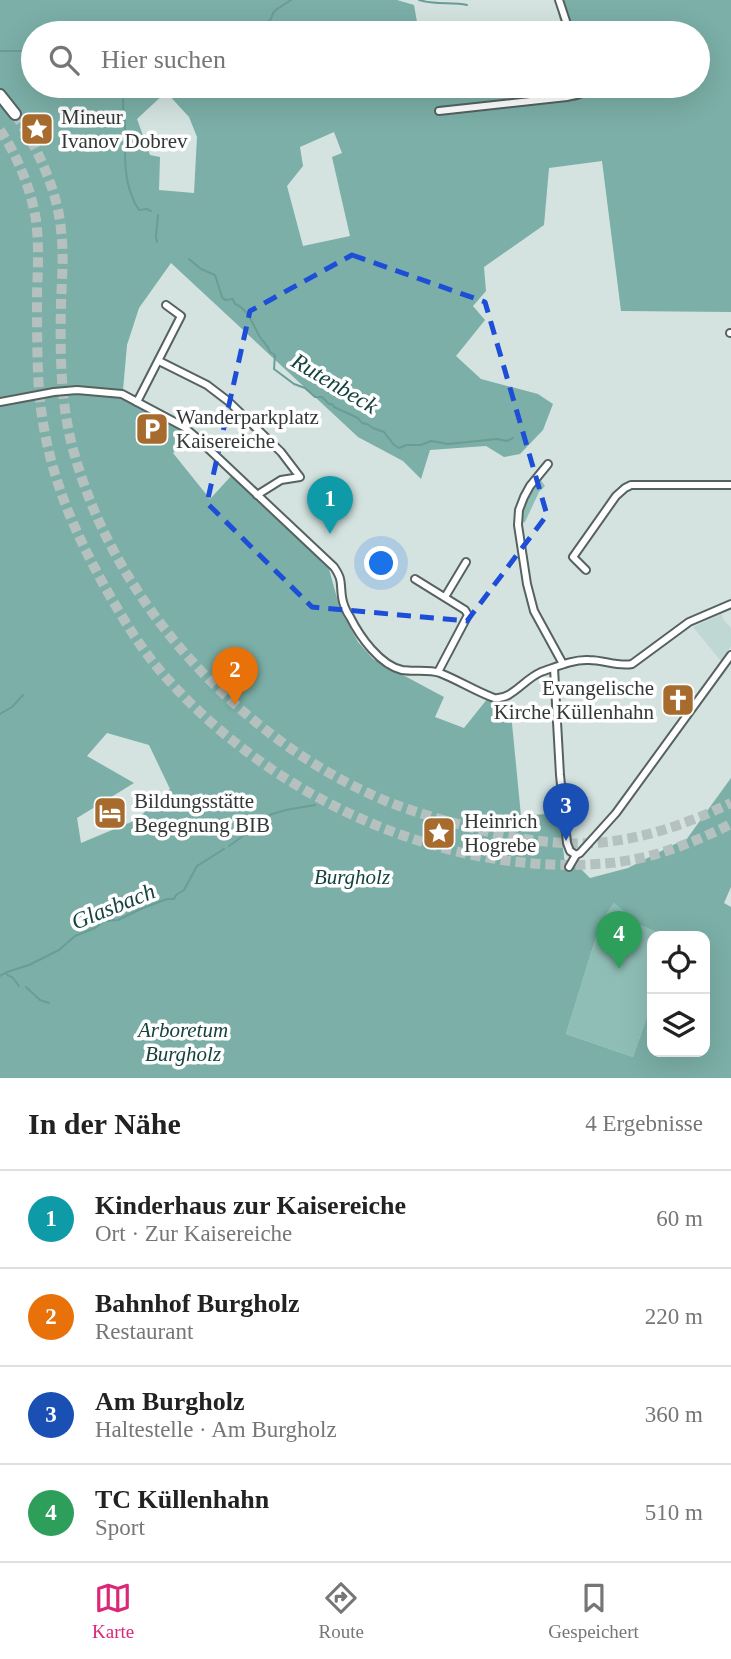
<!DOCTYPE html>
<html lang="de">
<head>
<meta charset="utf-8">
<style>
  body { margin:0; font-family:Georgia,serif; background:#f2f2f2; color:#222 }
  .controls { position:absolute; right:21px; bottom:21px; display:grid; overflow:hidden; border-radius:14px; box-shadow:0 7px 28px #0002 }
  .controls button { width:63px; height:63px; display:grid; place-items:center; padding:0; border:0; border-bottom:2px solid #e0e0e0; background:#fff; color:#222; font:35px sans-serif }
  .you { position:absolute; left:382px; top:564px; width:24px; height:24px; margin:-18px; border:5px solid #fff; border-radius:50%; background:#1a73e8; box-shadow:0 0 0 10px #1a73e833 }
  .badge { display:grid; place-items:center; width:46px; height:46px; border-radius:50%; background:#db2777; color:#fff; font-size:23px; font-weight:700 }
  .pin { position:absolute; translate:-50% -58px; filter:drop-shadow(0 2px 4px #0008) }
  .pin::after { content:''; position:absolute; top:37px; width:24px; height:21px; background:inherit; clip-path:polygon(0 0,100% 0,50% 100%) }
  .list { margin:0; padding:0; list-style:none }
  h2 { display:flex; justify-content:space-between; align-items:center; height:91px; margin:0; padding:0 28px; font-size:30px }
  h2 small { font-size:23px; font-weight:400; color:#767676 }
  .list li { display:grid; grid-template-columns:46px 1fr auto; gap:21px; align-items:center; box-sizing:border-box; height:98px; padding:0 28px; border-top:2px solid #e0e0e0 }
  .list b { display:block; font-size:26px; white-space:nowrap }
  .list p { margin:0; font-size:23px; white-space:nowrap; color:#767676 }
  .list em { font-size:23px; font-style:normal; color:#767676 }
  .icon { flex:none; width:38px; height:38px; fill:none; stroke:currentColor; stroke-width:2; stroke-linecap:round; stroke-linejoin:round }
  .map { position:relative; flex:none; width:731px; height:1078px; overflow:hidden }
  .search { position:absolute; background:#fff; box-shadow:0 7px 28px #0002; left:21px; right:21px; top:21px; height:77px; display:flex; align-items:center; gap:18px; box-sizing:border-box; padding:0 24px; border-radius:38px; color:#767676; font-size:26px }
  .sheet { height:483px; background:#fff }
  nav { display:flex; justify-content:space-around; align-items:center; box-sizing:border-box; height:98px; border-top:2px solid #e0e0e0; background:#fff; font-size:19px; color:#767676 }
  nav a { display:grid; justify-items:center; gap:4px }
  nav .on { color:#db2777 }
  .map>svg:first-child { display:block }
  .built { fill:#c0d8d4 }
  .green { fill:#8fbeb6 }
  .forest { fill:#7bafa7; fill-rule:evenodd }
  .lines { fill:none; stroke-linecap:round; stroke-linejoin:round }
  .stream { stroke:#6a9d96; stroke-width:2 }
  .trunk-tunnel { stroke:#b4c1be; stroke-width:10; stroke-dasharray:10 5; stroke-linecap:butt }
  .minor-casing { stroke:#556260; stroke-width:10 }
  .trunk-casing { stroke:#556260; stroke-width:14 }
  .minor { stroke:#fff; stroke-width:6 }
  .trunk { stroke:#fff; stroke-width:10 }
  .marked { fill:none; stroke:#1d4ed8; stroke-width:5; stroke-dasharray:14 9; stroke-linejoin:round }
  .labels { text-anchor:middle; stroke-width:7; stroke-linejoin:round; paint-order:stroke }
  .poi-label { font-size:21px; fill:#323837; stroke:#fff; text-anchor:start }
  .park-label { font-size:21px; font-style:italic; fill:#14433e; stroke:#fff }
  .water-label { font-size:23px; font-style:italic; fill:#15443f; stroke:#fff }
</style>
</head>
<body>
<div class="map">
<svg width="731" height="1078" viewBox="0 0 731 1078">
  <rect width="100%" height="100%" fill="#d4e3e0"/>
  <!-- built -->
  <path class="built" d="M722,614l1,5 8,9v18l-10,15 -28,-34z"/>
  <!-- green -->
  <g class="green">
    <path d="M540,479l5,7 -6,6 -14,30 -4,1 -1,-1 3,-18 8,-9 -2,-4z"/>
    <path d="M614,903l26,22 26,11h-14v66l-19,55 -67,-23 34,-110z"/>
  </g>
  <!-- forest -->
  <path class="forest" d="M0,0h397l17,5 5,28h-386v53h665v-53h-155l19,-5 -7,-28h176v312l-110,-1 -19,-150 -53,7 -5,57 -60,42 2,24 -13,15 12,14 -29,36 25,23 57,15 15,10 -10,26 -23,24 -16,3 -18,-11 -56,4 -9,29 -18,-18 -45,-24 -187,-174 -32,45 -12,37 -4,45 -5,5 73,40 -18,18 37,46 22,-24 97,94 11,40 18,33 15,17 71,38 -9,20 29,11 24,-30 11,5 9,-2 2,2 11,113 38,-3 6,52 10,-2 15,15 38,-10 47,-24 11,-4 45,-62v109l-7,16 7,4v171h-731zM166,92l23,25 8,20 -3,56 -35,-3 1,-33 -10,-2 -13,-36zM334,132l8,21 -10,4 18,79 -47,10 -16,-60 16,-20 -3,-19zM107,733l42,12 21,44 -34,31 -55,23 -4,-25 57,-35 -47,-27zM614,903l26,22 26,11h39v116h-53v-50l-19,55 -67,-23 34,-110z"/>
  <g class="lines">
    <!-- stream -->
    <g class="stream">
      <path d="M419,0c16,5 32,2 48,5"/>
      <path d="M252,33l19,-14 2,-6 4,-4 14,-9"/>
      <path d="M0,51h33"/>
      <path d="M122,86c2,8 1,13 1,22 1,5 2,10 2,16 0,29 -3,61 14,86l8,-1 4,2"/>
      <path d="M157,242l-1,-6 2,-21"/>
      <path d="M189,259l12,10 14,6 7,22 3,3 8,-1 2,5c14,5 18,22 25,33 4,6 8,8 10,15l5,3 -1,14 20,15 11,4 10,9h7l7,7h3l2,3 24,11 4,5 5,1 6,4 11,4 10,13 5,3 8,-3h14l10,-4 17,3 49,-5 10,2 6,-3"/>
      <path d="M0,714l12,-7 11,-12"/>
      <path d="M229,846l14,-10 7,-11 22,-11 14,-4 29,-5"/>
      <path d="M6,974l7,4 6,8"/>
      <path d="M0,976l7,-4 22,-7 30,-15 16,-14 20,-8 10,-7 13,-1 25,-12 24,-9h7l2,-4 8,-5 13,-24 27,-17"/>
      <path d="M26,987l14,13 9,3"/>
    </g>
    <!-- trunk-tunnel -->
    <g class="trunk-tunnel">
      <path d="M15,114c22,32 43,78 46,116 3,24 1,48 0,72 -1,52 -1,104 14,154 40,143 159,275 293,337 31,15 64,24 97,33 45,12 93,21 141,16 44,-5 85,-20 125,-39"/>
      <path d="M0,130c17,25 31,59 36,90 3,24 2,49 1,73 0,26 0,53 1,79 1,34 7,69 17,102 13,43 33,83 55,122 14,24 29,49 47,71 107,127 285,212 453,196 42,-4 83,-20 121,-39"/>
    </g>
    <defs>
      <g id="minor">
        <path d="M559,0l11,33"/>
        <path d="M439,111l128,-14c9,-2 17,-2 21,-11"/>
        <path d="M730,333h1"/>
        <path d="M159,361l48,24 21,16 53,51 19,25 -19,3 -24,15"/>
        <path d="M0,402l54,-10 23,-2 45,4 62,33 13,11 137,129c9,13 6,16 8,30 1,7 4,14 8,20 10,20 30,48 52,53 12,2 26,-1 38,3 18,7 35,18 54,25 18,2 30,-19 47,-26 15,-5 32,-13 48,-12 15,0 29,7 43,4l57,-42 42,-18"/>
        <path d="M137,402l44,-86 -15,-11"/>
        <path d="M548,464l-18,22 -6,11 -5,13 -1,15 9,59 7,27 29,53"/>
        <path d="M586,570l-13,-13 43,-61 9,-8 6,-3h100"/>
        <path d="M415,579l50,31 3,5 -30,57"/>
        <path d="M445,597l21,-35"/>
        <path d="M554,668l6,107 7,68 3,8 6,4"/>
        <path d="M569,867l7,-12 4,-2 36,-40 115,-158"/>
      </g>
      <path id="trunk" d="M0,95l15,19"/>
    </defs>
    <!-- minor casing -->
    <use href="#minor" class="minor-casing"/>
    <!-- trunk casing -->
    <use href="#trunk" class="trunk-casing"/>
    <!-- minor -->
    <use href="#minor" class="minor"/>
    <!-- trunk -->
    <use href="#trunk" class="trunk"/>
  </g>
  <!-- marked area -->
  <path class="marked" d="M352,255l133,47 62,213 -80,106 -155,-14 -105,-104 43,-192z"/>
  <!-- icons -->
  <defs>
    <symbol id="sight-square" viewBox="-11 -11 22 22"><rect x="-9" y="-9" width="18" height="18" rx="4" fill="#a76b2e" stroke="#fff"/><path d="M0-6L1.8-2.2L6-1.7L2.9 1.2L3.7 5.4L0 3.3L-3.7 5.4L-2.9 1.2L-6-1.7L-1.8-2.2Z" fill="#fff"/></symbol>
    <symbol id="parking-square" viewBox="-11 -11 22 22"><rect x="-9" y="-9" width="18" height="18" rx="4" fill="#a76b2e" stroke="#fff"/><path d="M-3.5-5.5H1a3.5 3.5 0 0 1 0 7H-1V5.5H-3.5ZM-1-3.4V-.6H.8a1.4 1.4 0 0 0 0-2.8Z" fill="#fff"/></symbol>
    <symbol id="church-square" viewBox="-11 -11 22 22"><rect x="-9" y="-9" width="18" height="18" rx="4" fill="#a76b2e" stroke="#fff"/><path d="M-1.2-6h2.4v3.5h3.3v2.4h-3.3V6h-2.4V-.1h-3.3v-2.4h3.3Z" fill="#fff"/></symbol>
    <symbol id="hotel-square" viewBox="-11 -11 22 22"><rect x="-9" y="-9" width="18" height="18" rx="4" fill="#a76b2e" stroke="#fff"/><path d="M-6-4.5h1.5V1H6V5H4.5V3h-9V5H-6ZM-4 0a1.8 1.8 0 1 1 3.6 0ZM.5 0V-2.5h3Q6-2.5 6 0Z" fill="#fff"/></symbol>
  </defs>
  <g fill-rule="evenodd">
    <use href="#sight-square" x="18" y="110" width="38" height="38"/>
    <use href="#parking-square" x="133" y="410" width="38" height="38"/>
    <use href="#church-square" x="659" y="681" width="38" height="38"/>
    <use href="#hotel-square" x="91" y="794" width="38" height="38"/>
    <use href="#sight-square" x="420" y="814" width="38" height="38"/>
  </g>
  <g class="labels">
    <!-- poi labels -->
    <g class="poi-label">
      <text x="61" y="124">Mineur<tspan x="61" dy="24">Ivanov Dobrev</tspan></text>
      <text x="176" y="424">Wanderparkplatz<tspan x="176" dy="24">Kaisereiche</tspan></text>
      <text x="654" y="695" text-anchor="end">Evangelische<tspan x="654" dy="24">Kirche Küllenhahn</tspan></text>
      <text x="134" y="808">Bildungsstätte<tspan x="134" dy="24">Begegnung BIB</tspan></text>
      <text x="464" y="828">Heinrich<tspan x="464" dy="24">Hogrebe</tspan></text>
    </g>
    <!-- park labels -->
    <g class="park-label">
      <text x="352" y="884">Burgholz</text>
      <text x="183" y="1037">Arboretum<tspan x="183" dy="24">Burgholz</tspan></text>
    </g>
    <!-- water labels -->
    <g class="water-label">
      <text transform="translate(335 383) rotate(31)" y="8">Rutenbeck</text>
      <text transform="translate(113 906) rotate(-22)" y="8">Glasbach</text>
    </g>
  </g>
</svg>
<div class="controls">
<button><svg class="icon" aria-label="locate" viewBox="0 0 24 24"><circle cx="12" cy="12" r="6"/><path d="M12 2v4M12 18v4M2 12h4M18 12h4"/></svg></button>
<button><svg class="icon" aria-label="layers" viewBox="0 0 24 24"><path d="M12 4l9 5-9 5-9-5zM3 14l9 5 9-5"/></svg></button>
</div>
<div class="you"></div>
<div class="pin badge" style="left:330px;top:534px;background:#0f9aa8">1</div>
<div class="pin badge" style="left:235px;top:705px;background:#e8710a">2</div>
<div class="pin badge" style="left:566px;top:841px;background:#1a4fb4">3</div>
<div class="pin badge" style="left:619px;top:969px;background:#2e9e5b">4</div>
<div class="search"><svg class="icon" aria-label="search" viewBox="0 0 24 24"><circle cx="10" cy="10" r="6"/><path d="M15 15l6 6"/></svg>Hier suchen</div>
</div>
<section class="sheet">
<h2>In der Nähe<small>4 Ergebnisse</small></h2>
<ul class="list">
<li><span class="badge" style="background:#0f9aa8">1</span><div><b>Kinderhaus zur Kaisereiche</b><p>Ort · Zur Kaisereiche</p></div><em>60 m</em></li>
<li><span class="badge" style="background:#e8710a">2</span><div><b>Bahnhof Burgholz</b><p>Restaurant</p></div><em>220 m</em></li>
<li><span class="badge" style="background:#1a4fb4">3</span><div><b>Am Burgholz</b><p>Haltestelle · Am Burgholz</p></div><em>360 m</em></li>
<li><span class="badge" style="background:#2e9e5b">4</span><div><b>TC Küllenhahn</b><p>Sport</p></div><em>510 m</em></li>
</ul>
</section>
<nav>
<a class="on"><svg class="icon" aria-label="map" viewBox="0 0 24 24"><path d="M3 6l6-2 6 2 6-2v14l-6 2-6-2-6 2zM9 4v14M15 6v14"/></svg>Karte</a>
<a><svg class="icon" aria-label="directions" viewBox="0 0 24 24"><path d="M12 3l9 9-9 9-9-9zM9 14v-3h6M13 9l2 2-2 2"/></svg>Route</a>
<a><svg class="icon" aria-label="saved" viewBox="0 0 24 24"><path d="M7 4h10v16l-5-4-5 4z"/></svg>Gespeichert</a>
</nav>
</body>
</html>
